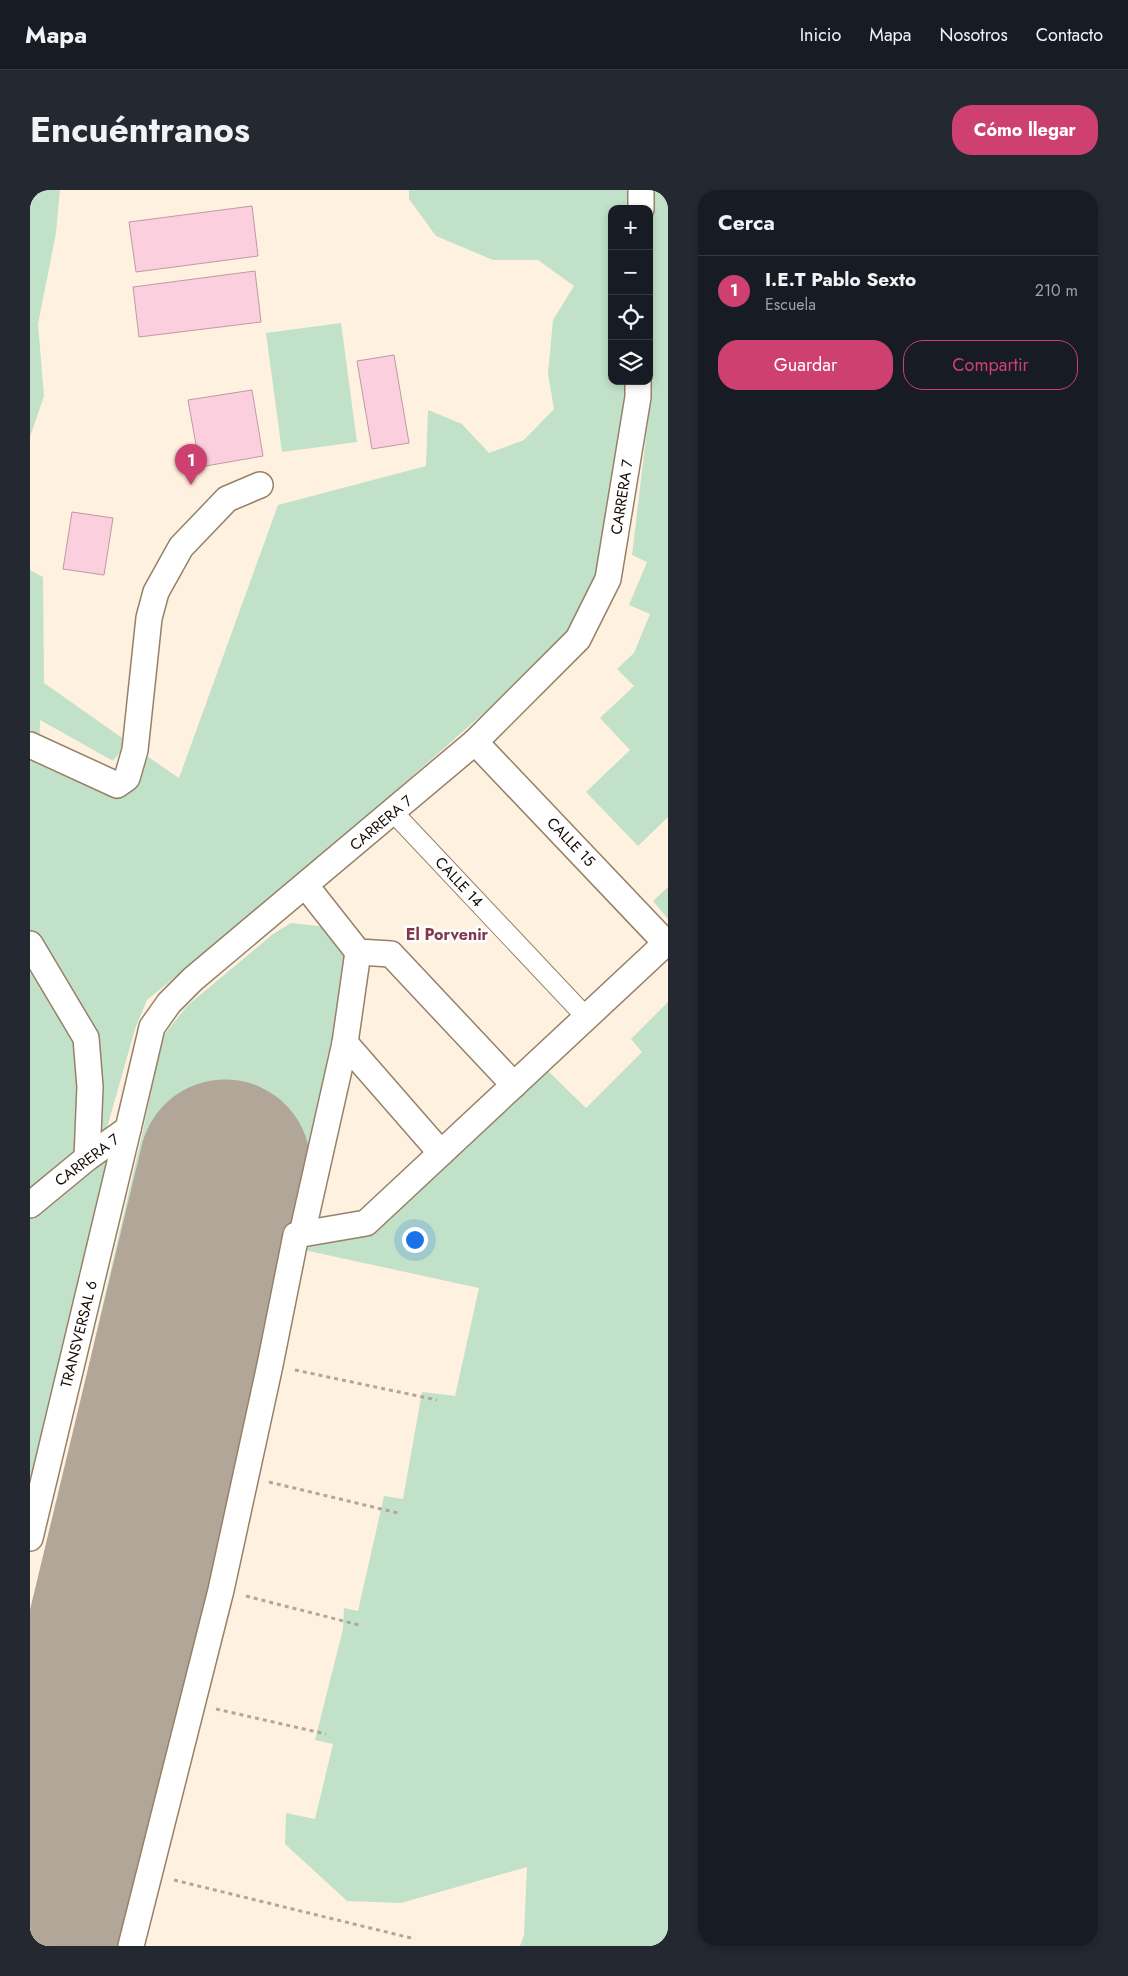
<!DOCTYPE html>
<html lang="es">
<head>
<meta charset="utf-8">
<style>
  body { margin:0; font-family:Jost,sans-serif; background:#242831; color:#f1f3f6 }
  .controls { position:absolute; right:15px; top:15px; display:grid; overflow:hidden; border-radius:10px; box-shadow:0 2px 8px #0003 }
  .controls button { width:45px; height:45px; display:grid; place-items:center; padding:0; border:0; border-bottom:1px solid #363941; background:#171b24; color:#f1f3f6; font:25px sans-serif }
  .you { position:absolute; left:384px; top:1049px; width:18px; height:18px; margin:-12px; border:4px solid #fff; border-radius:50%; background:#1a73e8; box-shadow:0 0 0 8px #1a73e833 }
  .badge { display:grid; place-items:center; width:32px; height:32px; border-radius:50%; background:#cd406f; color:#fff; font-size:16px; font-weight:700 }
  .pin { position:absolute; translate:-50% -41px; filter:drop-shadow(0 1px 2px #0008) }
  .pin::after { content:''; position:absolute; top:26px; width:18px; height:15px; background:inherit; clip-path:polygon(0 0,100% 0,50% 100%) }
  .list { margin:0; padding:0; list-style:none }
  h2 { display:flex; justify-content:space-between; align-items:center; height:65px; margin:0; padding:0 20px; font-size:21px }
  h2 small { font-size:16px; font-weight:400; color:#9ea1a6 }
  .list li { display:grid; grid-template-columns:32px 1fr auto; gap:15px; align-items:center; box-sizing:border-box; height:70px; padding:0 20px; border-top:1px solid #363941 }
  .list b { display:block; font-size:19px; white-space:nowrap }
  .list p { margin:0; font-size:16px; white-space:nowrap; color:#9ea1a6 }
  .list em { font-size:16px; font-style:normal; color:#9ea1a6 }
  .actions { display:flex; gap:10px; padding:15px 20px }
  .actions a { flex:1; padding:11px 0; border:1px solid #cd406f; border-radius:20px; text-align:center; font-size:18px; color:#cd406f }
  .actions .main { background:#cd406f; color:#fff }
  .icon { flex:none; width:28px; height:28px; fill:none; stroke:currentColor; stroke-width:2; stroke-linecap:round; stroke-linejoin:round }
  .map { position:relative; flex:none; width:638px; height:1756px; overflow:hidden; border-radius:20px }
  header { display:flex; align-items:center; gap:30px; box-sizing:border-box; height:70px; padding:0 25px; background:#171b24; border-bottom:1px solid #363941 }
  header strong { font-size:24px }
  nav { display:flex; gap:28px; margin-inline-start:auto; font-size:18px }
  .intro { display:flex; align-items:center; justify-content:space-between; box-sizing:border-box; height:120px; padding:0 30px }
  h1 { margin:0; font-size:35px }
  .button { padding:12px 22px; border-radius:20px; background:#cd406f; color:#fff; font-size:18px; font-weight:700 }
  main { display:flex; gap:30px; padding:0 30px }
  aside { flex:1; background:#171b24; border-radius:20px; box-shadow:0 2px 8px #0003 }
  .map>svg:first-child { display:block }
  .green { fill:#c1e2c8 }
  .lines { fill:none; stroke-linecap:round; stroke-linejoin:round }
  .runway { stroke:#b2a698; stroke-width:171 }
  .building { fill:#fccfde; stroke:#bd9aa5 }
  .pedestrian-casing { stroke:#968168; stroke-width:21 }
  .minor-casing { stroke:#968168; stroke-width:28 }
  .path { stroke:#b2a698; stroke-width:3; stroke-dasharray:4 4; stroke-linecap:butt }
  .pedestrian { stroke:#fff; stroke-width:19 }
  .minor { stroke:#fff; stroke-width:25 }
  .labels { text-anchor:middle; stroke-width:5; stroke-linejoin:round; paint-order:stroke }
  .street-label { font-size:15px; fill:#120a03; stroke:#fff }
  .neighbourhood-label { font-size:16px; font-weight:bold; fill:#7f384c; stroke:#fff }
</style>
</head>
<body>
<header>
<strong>Mapa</strong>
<nav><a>Inicio</a><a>Mapa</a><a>Nosotros</a><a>Contacto</a></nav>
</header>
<div class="intro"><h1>Encuéntranos</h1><a class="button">Cómo llegar</a></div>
<main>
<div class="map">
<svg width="638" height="1756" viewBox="0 0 638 1756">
  <rect width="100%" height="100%" fill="#fff1e0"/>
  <!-- green -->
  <g class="green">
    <path d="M0,0h30l-4,43 -18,91 6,72 -14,41z"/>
    <path d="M379,0h259v627l-30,29 -52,-54 44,-42 -30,-32 34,-32 -17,-17 17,-16 16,-39 -21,-9 18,-43 -15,-7 20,-167 1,-118 -4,-2v-59h-37v172h16l-26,189 -32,67 -273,241 -150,122 -12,29 -28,99 -77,62v-620l13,7 1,106 84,59 -15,19 -73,-41 -1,36 80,36 25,-38 35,24 99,-273 148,-39 2,-56 34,14 27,29 35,-13 30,-31 -6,-35 5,-54 21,-34 -36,-26h-45l-57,-24 -27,-37z"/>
    <path d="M311,133l16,119 -75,10 -16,-119z"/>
    <path d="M638,697v32l-15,-18z"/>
    <path d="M261,733l37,4 24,27 -24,121 -39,148 -173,723h-86v-326l112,-485 21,-99 24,-30 86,-72z"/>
    <path d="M638,812v944h-148l4,-11 3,-68 -126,36 -54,-2 -62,-57 1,-31 29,6 18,-75 -18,-4 28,-111 1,-21 14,3 26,-115 19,3 19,-107 33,4 24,-108 -175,-38 2,-10 65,-11 176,-159 39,38 56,-56 -11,-13z"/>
    <path d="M89,956l-89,347v-276z"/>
  </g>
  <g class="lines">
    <!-- runway -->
    <path class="runway" d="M7,1756l188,-781"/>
  </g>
  <!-- building -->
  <g class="building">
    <path d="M222,16l6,50 -122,16 -7,-50z"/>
    <path d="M225,81l6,51 -122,15 -6,-50z"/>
    <path d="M364,165l15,88 -37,6 -15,-88z"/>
    <path d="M222,200l11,66 -63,11 -12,-67z"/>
    <path d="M42,322l41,6 -9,57 -41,-6z"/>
  </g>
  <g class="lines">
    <defs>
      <path id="pedestrian" d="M363,622l193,205"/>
      <g id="minor">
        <path d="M611,19v-19"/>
        <path d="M0,555l87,40 10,-7 8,-28 14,-132 7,-26 25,-45 46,-48 33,-14"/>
        <path d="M276,696l52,66 33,2 123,131"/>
        <path d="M0,754l56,94 4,49 -3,71"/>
        <path d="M315,853l96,110"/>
        <path d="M0,1015l57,-47 41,-29 24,-102 17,-24 24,-24 282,-237 103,-103 30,-60 30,-182v-16"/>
        <path d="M272,1044l43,-191 13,-91"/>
        <path d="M0,1348l98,-409"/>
        <path d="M101,1756l90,-356 49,-225 26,-130 70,-12 300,-280 -191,-201"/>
      </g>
    </defs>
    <!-- pedestrian casing -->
    <use href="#pedestrian" class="pedestrian-casing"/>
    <!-- minor casing -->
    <use href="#minor" class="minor-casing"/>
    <!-- path -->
    <g class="path">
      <path d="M265,1180l142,30"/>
      <path d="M239,1292l129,31"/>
      <path d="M216,1406l113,29"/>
      <path d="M186,1519l110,25"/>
      <path d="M144,1690l241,59"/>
    </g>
    <!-- pedestrian -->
    <use href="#pedestrian" class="pedestrian"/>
    <!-- minor -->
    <use href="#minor" class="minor"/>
  </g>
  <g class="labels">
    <!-- street labels -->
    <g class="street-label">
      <text transform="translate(592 307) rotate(-81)" y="5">CARRERA 7</text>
      <text transform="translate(351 633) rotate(-40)" y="5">CARRERA 7</text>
      <text transform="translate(541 652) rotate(46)" y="5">CALLE 15</text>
      <text transform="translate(429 692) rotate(47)" y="5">CALLE 14</text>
      <text transform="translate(57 970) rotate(-37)" y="5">CARRERA 7</text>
      <text transform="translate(49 1144) rotate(-76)" y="5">TRANSVERSAL 6</text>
    </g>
    <!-- neighbourhood labels -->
    <g class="neighbourhood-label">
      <text x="417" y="750">El Porvenir</text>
    </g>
  </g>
</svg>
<div class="controls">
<button>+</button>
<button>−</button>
<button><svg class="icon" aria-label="locate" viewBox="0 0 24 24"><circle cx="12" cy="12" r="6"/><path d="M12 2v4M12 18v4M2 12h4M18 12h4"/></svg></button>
<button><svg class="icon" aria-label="layers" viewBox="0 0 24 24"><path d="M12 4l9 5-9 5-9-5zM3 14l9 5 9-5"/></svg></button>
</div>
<div class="you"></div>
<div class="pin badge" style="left:161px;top:295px">1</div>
</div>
<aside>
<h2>Cerca<small></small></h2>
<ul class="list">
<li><span class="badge">1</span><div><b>I.E.T Pablo Sexto</b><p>Escuela</p></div><em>210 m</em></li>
</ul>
<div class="actions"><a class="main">Guardar</a><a>Compartir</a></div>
</aside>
</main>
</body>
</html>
